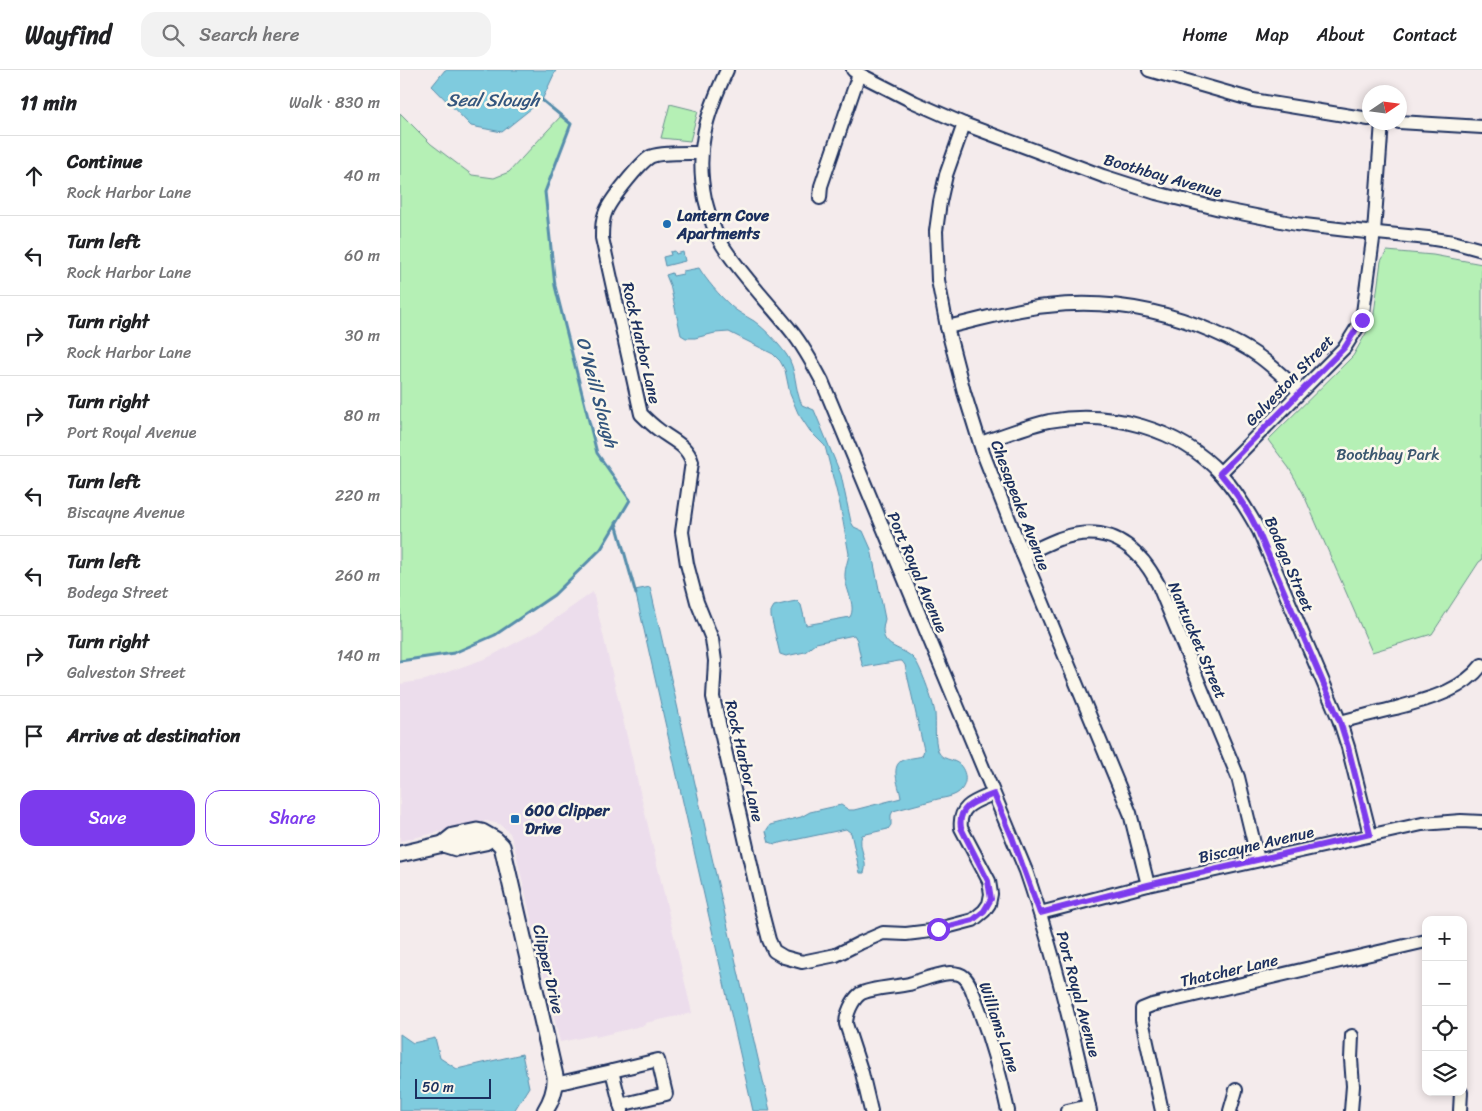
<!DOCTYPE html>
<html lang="en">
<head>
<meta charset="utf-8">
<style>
  body { margin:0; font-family:Sriracha,sans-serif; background:#f2f2f2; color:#202124 }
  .controls { position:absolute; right:15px; bottom:15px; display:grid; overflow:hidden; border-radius:10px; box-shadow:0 2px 8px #0003 }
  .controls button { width:45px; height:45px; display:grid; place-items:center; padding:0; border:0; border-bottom:1px solid #e0e0e0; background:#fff; color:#202124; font:25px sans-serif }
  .compass { position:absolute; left:962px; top:15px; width:45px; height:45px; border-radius:50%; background:#fff; box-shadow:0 2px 8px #0003; rotate:77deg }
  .scale { position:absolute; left:15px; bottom:12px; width:76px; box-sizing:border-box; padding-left:5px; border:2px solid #1b2f5e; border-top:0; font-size:14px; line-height:18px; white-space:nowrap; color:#1b2f5e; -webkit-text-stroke:4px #fbf7ec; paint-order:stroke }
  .stop { position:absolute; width:15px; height:15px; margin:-11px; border:4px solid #7c3aed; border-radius:50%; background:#fff }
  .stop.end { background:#7c3aed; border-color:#fff; box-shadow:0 1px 5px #0008 }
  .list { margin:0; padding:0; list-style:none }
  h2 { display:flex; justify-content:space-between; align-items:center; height:65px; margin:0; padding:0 20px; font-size:21px }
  h2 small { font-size:16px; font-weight:400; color:#757577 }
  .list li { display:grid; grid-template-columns:32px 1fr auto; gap:15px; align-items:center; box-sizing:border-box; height:80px; padding:0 20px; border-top:1px solid #e0e0e0 }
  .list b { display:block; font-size:19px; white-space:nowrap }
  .list p { margin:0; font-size:16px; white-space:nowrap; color:#757577 }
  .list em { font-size:16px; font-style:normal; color:#757577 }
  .actions { display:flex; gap:10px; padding:15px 20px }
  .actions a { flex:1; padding:11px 0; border:1px solid #7c3aed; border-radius:15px; text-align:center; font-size:18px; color:#7c3aed }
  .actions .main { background:#7c3aed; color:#fff }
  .icon { flex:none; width:28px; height:28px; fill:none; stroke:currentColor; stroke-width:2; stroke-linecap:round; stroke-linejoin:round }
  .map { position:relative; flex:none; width:1082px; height:1041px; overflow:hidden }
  header { display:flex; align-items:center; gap:30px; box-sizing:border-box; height:70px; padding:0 25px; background:#fff; border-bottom:1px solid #e0e0e0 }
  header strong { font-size:24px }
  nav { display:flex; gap:28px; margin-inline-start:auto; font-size:18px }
  .search { width:350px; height:45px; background:#f2f2f2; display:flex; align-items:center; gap:12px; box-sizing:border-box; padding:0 18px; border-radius:15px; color:#757577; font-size:19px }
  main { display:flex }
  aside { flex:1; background:#fff }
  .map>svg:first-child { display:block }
  .built { fill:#ecddec }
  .green { fill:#b5f0b5; stroke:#68908a }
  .water { fill:#7fcbde; stroke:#578dab }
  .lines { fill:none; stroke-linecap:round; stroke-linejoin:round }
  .stream { stroke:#578dab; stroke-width:3 }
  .minor-casing { stroke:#1b2f5e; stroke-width:16 }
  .tertiary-casing { stroke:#1b2f5e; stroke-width:19 }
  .minor { stroke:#fbf7ec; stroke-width:12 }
  .tertiary { stroke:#fbf7ec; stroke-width:15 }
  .route { stroke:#7c3aed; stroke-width:6 }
  .poi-dot { fill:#1f6fb2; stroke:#fbf7ec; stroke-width:2 }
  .labels { text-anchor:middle; stroke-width:5; stroke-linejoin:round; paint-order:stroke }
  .street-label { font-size:16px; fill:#1b2f5e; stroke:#fbf7ec }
  .poi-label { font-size:16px; font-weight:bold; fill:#1b2f5e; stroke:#fbf7ec; text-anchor:start }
  .park-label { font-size:16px; fill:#3a566f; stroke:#fbf7ec }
  .water-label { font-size:18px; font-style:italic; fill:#34567e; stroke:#fbf7ec }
</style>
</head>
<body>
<header>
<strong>Wayfind</strong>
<div class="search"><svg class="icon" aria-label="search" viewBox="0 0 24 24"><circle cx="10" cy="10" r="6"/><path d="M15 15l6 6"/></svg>Search here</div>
<nav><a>Home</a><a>Map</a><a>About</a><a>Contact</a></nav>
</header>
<main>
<aside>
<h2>11 min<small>Walk · 830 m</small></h2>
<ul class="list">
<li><svg class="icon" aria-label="ahead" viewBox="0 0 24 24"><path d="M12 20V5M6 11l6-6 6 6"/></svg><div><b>Continue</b><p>Rock Harbor Lane</p></div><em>40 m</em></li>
<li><svg class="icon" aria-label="left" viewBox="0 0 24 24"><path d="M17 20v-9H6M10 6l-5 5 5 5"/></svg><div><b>Turn left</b><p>Rock Harbor Lane</p></div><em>60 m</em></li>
<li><svg class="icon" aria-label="right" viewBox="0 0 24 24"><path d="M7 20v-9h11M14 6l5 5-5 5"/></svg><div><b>Turn right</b><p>Rock Harbor Lane</p></div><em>30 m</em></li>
<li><svg class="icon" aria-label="right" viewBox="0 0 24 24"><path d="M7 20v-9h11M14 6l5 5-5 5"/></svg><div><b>Turn right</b><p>Port Royal Avenue</p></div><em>80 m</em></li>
<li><svg class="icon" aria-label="left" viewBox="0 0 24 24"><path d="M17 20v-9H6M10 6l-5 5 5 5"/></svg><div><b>Turn left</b><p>Biscayne Avenue</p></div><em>220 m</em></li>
<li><svg class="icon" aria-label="left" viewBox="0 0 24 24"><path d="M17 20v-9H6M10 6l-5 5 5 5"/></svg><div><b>Turn left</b><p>Bodega Street</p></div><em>260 m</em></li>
<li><svg class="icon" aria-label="right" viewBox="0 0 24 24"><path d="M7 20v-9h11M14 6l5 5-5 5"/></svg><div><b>Turn right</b><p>Galveston Street</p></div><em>140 m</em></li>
<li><svg class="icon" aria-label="arrive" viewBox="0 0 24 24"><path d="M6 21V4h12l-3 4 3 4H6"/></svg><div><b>Arrive at destination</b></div></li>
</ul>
<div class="actions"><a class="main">Save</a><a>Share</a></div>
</aside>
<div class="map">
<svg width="1082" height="1041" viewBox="0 0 1082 1041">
  <rect width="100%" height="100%" fill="#f4ebec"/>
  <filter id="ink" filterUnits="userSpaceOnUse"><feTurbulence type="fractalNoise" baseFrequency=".02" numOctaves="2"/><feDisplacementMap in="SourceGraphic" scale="10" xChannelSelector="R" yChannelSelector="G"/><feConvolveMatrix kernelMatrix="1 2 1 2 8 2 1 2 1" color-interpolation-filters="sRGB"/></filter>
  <g filter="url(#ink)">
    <!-- built -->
    <path class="built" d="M193,522l99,421 -47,10v2l-49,12 -1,-2 -35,7 -46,-197 -4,-12 -10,-9 -14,-3 -86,20v-157l25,-4 62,-22 51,-27z"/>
    <!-- green -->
    <g class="green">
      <path d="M270,34l28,7 -8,30 -29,-3z"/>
      <path d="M0,43l31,31 41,31 22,3 15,-6 52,-56 10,8 -26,68 10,94 42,167 33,47 -29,49 -47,46 -59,40 -41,18 -54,8z"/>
      <path d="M987,181l46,4 49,9v296l-3,2 -47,72 -60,18 -69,-159 -14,-25 -21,-28 85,-84 20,-35 8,-60z"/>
    </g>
    <!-- water -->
    <g class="water">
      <path d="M45,0h111l-14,30 -40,32 -31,-6 -39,-40z"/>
      <path d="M275,181l1,3 7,-2 2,9 -20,5 -2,-9 8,-2 -1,-3z"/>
      <path d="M299,198c8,13 20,27 32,38 6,6 15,10 23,15 12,9 23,21 32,33 11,15 8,35 16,51l12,5 27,65 10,47 3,5 9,4 8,18 14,70c-10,33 21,25 32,44 6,11 16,38 18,50 1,13 -1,25 3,38 4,10 15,7 22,14 8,9 7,23 -4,29 -5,3 -13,4 -18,5 -15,4 -30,8 -45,12l-2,4v10l-3,4 -26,6c-5,12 7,26 2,38h-4l-9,-40 -5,-4 -71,15 -6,-2 -3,-11 4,-6 31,-8 9,-5 31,-7 8,5h5l47,-12c-1,-10 -11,-30 0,-37 5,-3 15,-3 21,-5l2,-6 -19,-85 -3,-4h-3l-35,6 -2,-3 -5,-24 -3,-5 -38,8 -11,9 -19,4 -6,-2 -9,-38v-5l3,-5 17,-4 6,-1 4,4 5,20 44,-8c7,-12 -6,-30 -5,-43 0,-6 3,-13 4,-20l-9,-49 -15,-59 -15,-15 -12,-18 -8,-19 -5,-24 -5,-9 -7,-7 -44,-22 -14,1 -20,5h-9l-5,-3 -11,-50 -4,-10 6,-2 1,3 10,-2v-3z"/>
      <path d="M250,517l120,524h-17l-118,-521z"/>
      <path d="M0,964l13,9 22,-5 5,20 17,11 65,-15 7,33 -15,24h-114z"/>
    </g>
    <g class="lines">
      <!-- stream -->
      <g class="stream">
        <path d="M216,453l20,71"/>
        <path d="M0,591l54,-8 41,-18 59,-40 47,-46 29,-49 -33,-47 -42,-167 -10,-94 26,-68 -29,-24"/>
      </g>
      <defs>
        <g id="minor">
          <path d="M327,0c-21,45 -32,79 -22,129 4,16 9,33 18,47 20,31 46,57 69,86 12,15 21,32 30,49l204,490c27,79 47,159 64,240"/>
          <path d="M453,0l6,4 55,28 50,22 139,52 53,17 64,16 76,15 51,6 81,8 25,4 29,8"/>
          <path d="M749,0l104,30 116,19"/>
          <path d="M999,52l83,5"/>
          <path d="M564,54l-18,51 -6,27 -4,29 2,49 9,47 17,65 19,61 40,102 107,258 18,72"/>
          <path d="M301,83c-10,0 -43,-1 -51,4 -10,6 -39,42 -44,54 -4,8 -4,18 -4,27l39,176c6,6 11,11 18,16 13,10 28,15 33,32l-10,70 5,32 10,38 15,37 3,22 -2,36 48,212 8,31 5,11 10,6 18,5 34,-7 24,-12 23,-10 23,1 25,-3 42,-11 11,-9 5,-7 2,-10 -2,-13 -28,-53c-3,-23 16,-27 32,-34"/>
          <path d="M420,128l1,-12 38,-112"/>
          <path d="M547,257c33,-7 66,-18 100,-21 58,-7 114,3 167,26 16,7 32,15 46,25 15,11 27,23 40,35"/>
          <path d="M580,373c23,-7 46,-17 69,-22 61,-11 130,7 172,53 15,17 27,37 38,57l81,191 8,25 22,87"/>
          <path d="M820,403l125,-126 17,-27 12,-88 8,-110"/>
          <path d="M623,485c12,-5 23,-11 36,-16 46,-16 77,3 99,45l80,193 20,83"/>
          <path d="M940,652c19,-5 38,-10 56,-14 32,-9 65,-16 86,-43"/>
          <path d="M640,843l108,-28 274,-61 39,-3 21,1"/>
          <path d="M212,1001l46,-11 8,34 -46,11"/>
          <path d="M155,1014l57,-13 10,40"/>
          <path d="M471,1041l-9,-38 -16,-49c0,-9 6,-24 14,-30 10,-6 36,-7 49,-10 13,-4 27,-10 41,-11 4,0 11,1 14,4 6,5 9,16 12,24 14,36 24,72 32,110"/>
          <path d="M667,1041l22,-5"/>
          <path d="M762,1041l-20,-91v-11l10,-4 274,-64"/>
          <path d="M830,1041l6,-21"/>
          <path d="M951,1041l2,-25 -2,-27 1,-23"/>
          <path d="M1060,1041l1,-19"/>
        </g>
        <g id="tertiary">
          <path d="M43,774l13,4 29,-6 7,-4"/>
          <path d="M0,784l43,-10 10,-8 24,-5 5,1 14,8 6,6 53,230c1,13 -3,24 -10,35"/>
        </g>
      </defs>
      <!-- minor casing -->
      <use href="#minor" class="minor-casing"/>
      <!-- tertiary casing -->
      <use href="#tertiary" class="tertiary-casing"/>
      <!-- minor -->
      <use href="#minor" class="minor"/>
      <!-- tertiary -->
      <use href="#tertiary" class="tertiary"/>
    </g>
  </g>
  <g class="lines" filter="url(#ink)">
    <!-- route -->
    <path class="route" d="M538,859l35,-9 11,-9 7,-12 -3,-18 -27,-53c-4,-23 16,-27 33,-34l18,43 28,76 108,-28 222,-51 -22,-87 -8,-25 -82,-191c-10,-21 -23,-40 -38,-58l125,-126 17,-27"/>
  </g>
  <!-- markers -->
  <g class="poi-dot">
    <circle cx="267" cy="154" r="5"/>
    <rect x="110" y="744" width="10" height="10" rx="2.5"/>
  </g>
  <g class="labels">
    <!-- street labels -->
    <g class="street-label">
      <text transform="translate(763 105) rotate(16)" y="6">Boothbay Avenue</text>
      <text transform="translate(242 273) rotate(77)" y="6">Rock Harbor Lane</text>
      <text transform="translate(889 310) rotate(-46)" y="6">Galveston Street</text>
      <text transform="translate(621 435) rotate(69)" y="6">Chesapeake Avenue</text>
      <text transform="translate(890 494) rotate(67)" y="6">Bodega Street</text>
      <text transform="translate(518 502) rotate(67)" y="6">Port Royal Avenue</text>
      <text transform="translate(798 570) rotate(67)" y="6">Nantucket Street</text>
      <text transform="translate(345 691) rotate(77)" y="6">Rock Harbor Lane</text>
      <text transform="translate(856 774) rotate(-13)" y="6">Biscayne Avenue</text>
      <text transform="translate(149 899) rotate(77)" y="6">Clipper Drive</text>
      <text transform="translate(829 900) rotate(-13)" y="6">Thatcher Lane</text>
      <text transform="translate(679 924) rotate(75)" y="6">Port Royal Avenue</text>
      <text transform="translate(600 957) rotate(71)" y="6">Williams Lane</text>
    </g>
    <!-- poi labels -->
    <g class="poi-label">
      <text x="277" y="151">Lantern Cove<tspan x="277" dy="18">Apartments</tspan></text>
      <text x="125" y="746">600 Clipper<tspan x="125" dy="18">Drive</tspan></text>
    </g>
    <!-- park labels -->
    <g class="park-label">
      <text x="988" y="390">Boothbay Park</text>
    </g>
    <!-- water labels -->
    <g class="water-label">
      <text x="93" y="36">Seal Slough</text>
      <text transform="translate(197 322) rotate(75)" y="6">O'Neill Slough</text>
    </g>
  </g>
</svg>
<div class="controls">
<button>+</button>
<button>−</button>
<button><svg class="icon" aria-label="locate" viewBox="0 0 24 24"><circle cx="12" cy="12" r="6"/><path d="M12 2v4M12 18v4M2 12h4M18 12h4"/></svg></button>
<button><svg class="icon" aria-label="layers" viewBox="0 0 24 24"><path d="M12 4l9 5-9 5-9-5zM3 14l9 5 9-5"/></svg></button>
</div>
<svg class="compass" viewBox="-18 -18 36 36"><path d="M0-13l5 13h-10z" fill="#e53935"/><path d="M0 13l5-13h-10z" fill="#757577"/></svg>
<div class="scale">50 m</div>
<div class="stop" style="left:538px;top:859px"></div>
<div class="stop end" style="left:962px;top:250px"></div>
</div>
</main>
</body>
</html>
